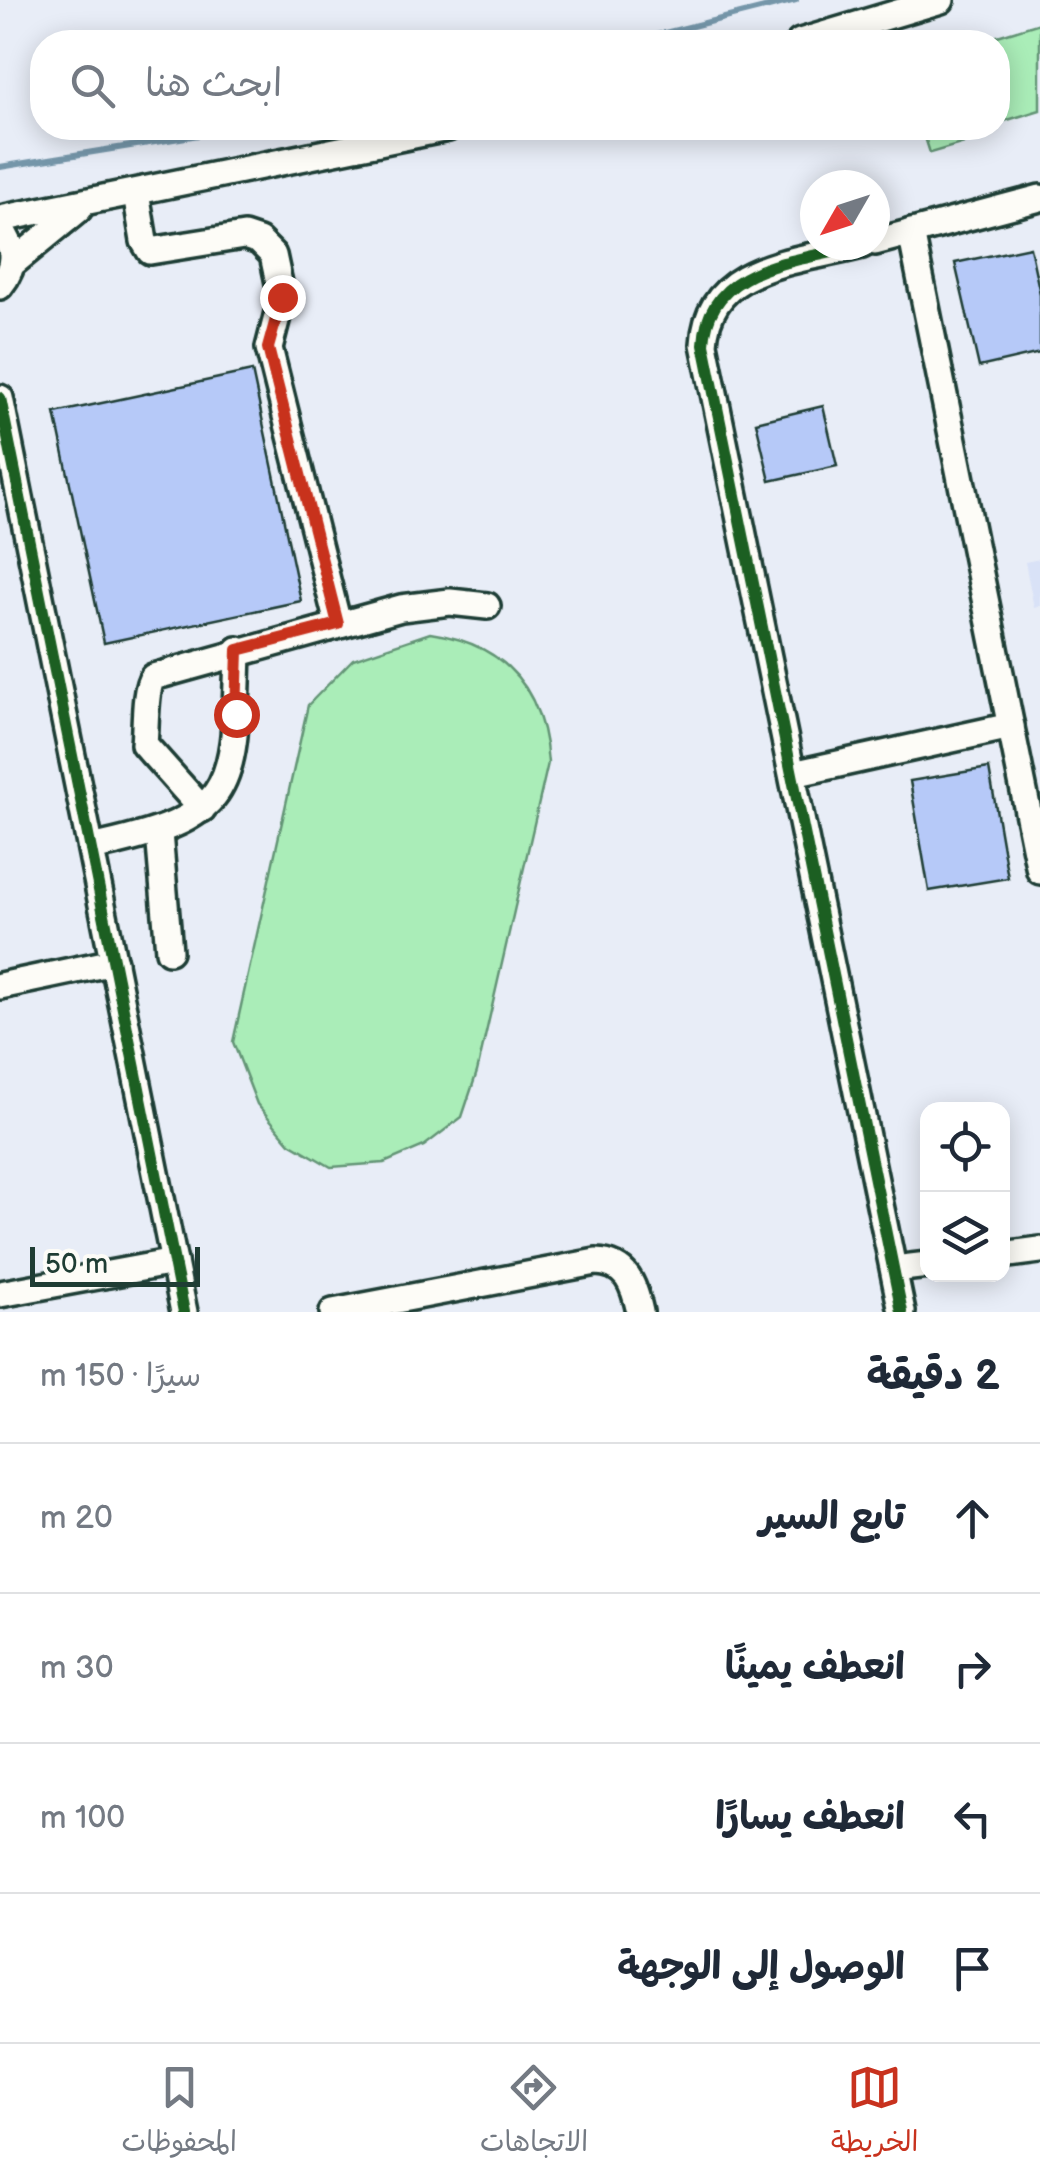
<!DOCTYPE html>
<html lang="ar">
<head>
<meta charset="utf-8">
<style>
  body { margin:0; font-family:"Balsamiq Sans","Playpen Sans Arabic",sans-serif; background:#f2f2f3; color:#1f2937; direction:rtl }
  .controls { position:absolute; right:30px; bottom:30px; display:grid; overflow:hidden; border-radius:20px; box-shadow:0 5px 25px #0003 }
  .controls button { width:90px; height:90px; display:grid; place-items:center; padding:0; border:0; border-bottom:2px solid #e0e1e3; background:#fff; color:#1f2937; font:50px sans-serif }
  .compass { position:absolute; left:800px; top:170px; width:90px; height:90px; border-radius:50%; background:#fff; box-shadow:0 5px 25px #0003; rotate:231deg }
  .scale { position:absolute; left:30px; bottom:25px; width:170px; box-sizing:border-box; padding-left:10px; border:5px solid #1f3d34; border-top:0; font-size:28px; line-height:35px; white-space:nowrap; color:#1f3d34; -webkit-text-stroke:8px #fdfcf7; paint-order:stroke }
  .stop { position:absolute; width:30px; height:30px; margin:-22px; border:8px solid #c8321e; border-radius:50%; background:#fff }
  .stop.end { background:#c8321e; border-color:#fff; box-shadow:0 2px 10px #0008 }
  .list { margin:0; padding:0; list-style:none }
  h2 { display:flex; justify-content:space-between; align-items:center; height:130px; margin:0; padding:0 40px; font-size:42px }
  h2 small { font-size:32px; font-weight:400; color:#747a83 }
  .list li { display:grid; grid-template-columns:65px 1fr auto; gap:30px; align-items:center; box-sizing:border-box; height:150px; padding:0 40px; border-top:2px solid #e0e1e3 }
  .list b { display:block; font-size:38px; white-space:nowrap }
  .list em { font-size:32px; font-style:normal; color:#747a83 }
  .icon { flex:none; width:55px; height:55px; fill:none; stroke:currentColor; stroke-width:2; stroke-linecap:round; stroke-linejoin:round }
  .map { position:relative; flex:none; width:1040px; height:1312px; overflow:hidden; direction:ltr }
  .search { position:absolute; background:#fff; box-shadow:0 5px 25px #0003; left:30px; right:30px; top:30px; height:110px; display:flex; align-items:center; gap:25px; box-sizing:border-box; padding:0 35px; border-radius:40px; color:#747a83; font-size:38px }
  .sheet { height:730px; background:#fff }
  nav { display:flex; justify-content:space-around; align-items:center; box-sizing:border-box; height:140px; border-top:2px solid #e0e1e3; background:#fff; font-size:28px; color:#747a83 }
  nav a { display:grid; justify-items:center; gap:5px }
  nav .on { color:#c8321e }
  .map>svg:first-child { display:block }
  .built { fill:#d9e2f7 }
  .green { fill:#aaedb8; stroke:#649576; stroke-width:2.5 }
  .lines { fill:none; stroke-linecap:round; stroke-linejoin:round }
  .stream { stroke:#7596a9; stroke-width:6 }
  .building { fill:#b6c9f8; stroke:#1f3d34; stroke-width:2.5 }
  .minor-casing { stroke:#1f3d34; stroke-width:32 }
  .minor { stroke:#fdfcf7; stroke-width:25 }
  .cycleway-casing { stroke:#fdfcf7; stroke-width:19 }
  .cycleway { stroke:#1b5e20; stroke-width:12 }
  .route { stroke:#c8321e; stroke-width:12 }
</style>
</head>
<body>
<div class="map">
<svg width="1040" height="1312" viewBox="0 0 1040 1312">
  <rect width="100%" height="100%" fill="#e8edf7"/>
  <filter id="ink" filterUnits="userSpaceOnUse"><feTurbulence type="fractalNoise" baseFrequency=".01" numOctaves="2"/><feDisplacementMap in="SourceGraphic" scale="20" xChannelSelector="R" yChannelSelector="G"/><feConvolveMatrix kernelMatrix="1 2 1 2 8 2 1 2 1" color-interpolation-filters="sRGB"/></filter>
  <g filter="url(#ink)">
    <!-- built -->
    <path class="built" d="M1040,559v47l-6,2 -9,-46z"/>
    <!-- green -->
    <g class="green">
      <path d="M1040,23v87l-42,13v-81h-20z"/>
      <path d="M922,128h50l3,12 -45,13z"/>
      <path d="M430,633c75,11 113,56 118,130l-71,309 -15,45 -38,29 -40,17 -53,4 -41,-24 -33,-39 -24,-62 75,-337 45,-46z"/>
    </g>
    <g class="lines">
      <!-- stream -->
      <g class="stream">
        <path d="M629,42l167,-42"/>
        <path d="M0,167l242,-39"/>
      </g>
    </g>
    <!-- building -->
    <g class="building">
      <path d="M1030,247l10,47v59l-61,14 -24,-104z"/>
      <path d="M252,371l49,230 -197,42 -49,-230z"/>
      <path d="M823,406l14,60 -67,15 -14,-59z"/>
      <path d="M989,768l19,110 -79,13 -19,-110z"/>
    </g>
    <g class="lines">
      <defs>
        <g id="minor">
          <path d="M800,42l141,-42"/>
          <path d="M136,193l8,48 6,10 94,-15 15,5 14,14 9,42 -13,51 69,276"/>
          <path d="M0,219l448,-91"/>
          <path d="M0,228c16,20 16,38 0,58"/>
          <path d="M911,232l129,639"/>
          <path d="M875,242l165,-44"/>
          <path d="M862,245c-63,17 -154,18 -158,99l198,968"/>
          <path d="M13,263l66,-54"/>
          <path d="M0,398l184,914"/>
          <path d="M793,774l218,-48"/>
          <path d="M202,809l-58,-65c2,-17 0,-55 9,-67l248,-69 49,-6 37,4"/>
          <path d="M159,833l10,118"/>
          <path d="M91,848c147,-31 143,-58 147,-198"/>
          <path d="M0,986l114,-24"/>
          <path d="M1002,1255l38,-5"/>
          <path d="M894,1269l34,-4"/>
          <path d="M0,1294l174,-32"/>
          <path d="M333,1312l263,-50c31,1 38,23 44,50"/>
        </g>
      </defs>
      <!-- minor casing -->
      <use href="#minor" class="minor-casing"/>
      <!-- minor -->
      <use href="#minor" class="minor"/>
      <defs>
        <g id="cycleway">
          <path d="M862,245c-63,17 -154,18 -158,99l198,968"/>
          <path d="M0,398l184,914"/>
        </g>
      </defs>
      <!-- cycleway casing -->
      <use href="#cycleway" class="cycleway-casing"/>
      <!-- cycleway -->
      <use href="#cycleway" class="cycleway"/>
    </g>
  </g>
  <g class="lines" filter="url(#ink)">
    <!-- route -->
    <path class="route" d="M236,714l2,-64 100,-26 -70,-276 14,-51"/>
  </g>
</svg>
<div class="controls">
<button><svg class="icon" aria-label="locate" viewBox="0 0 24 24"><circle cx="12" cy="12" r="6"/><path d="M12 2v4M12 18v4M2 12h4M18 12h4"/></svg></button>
<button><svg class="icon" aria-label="layers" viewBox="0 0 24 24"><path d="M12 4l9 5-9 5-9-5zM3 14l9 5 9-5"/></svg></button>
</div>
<svg class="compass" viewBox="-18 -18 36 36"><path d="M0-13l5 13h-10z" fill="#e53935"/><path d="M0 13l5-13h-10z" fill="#747a83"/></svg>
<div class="scale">50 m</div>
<div class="stop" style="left:236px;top:714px"></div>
<div class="stop end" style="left:282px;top:297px"></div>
<div class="search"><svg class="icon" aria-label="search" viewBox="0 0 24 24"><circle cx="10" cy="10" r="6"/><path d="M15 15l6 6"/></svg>ابحث هنا</div>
</div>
<section class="sheet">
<h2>2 دقيقة<small>سيرًا · 150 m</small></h2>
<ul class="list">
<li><svg class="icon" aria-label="ahead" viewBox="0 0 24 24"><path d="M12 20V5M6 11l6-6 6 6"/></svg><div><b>تابع السير</b></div><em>20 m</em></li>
<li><svg class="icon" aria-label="right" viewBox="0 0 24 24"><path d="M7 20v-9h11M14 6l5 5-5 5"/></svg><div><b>انعطف يمينًا</b></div><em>30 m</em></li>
<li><svg class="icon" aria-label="left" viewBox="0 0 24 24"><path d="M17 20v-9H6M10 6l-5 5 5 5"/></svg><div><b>انعطف يسارًا</b></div><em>100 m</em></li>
<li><svg class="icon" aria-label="arrive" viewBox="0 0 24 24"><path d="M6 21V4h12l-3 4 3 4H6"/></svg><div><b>الوصول إلى الوجهة</b></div></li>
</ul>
</section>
<nav>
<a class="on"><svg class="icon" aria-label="map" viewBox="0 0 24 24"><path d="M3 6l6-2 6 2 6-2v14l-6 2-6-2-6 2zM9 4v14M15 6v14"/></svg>الخريطة</a>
<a><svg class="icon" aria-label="directions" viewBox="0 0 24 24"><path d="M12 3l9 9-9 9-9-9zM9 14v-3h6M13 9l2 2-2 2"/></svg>الاتجاهات</a>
<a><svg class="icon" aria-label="saved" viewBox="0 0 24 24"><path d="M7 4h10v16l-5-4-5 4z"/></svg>المحفوظات</a>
</nav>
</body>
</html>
